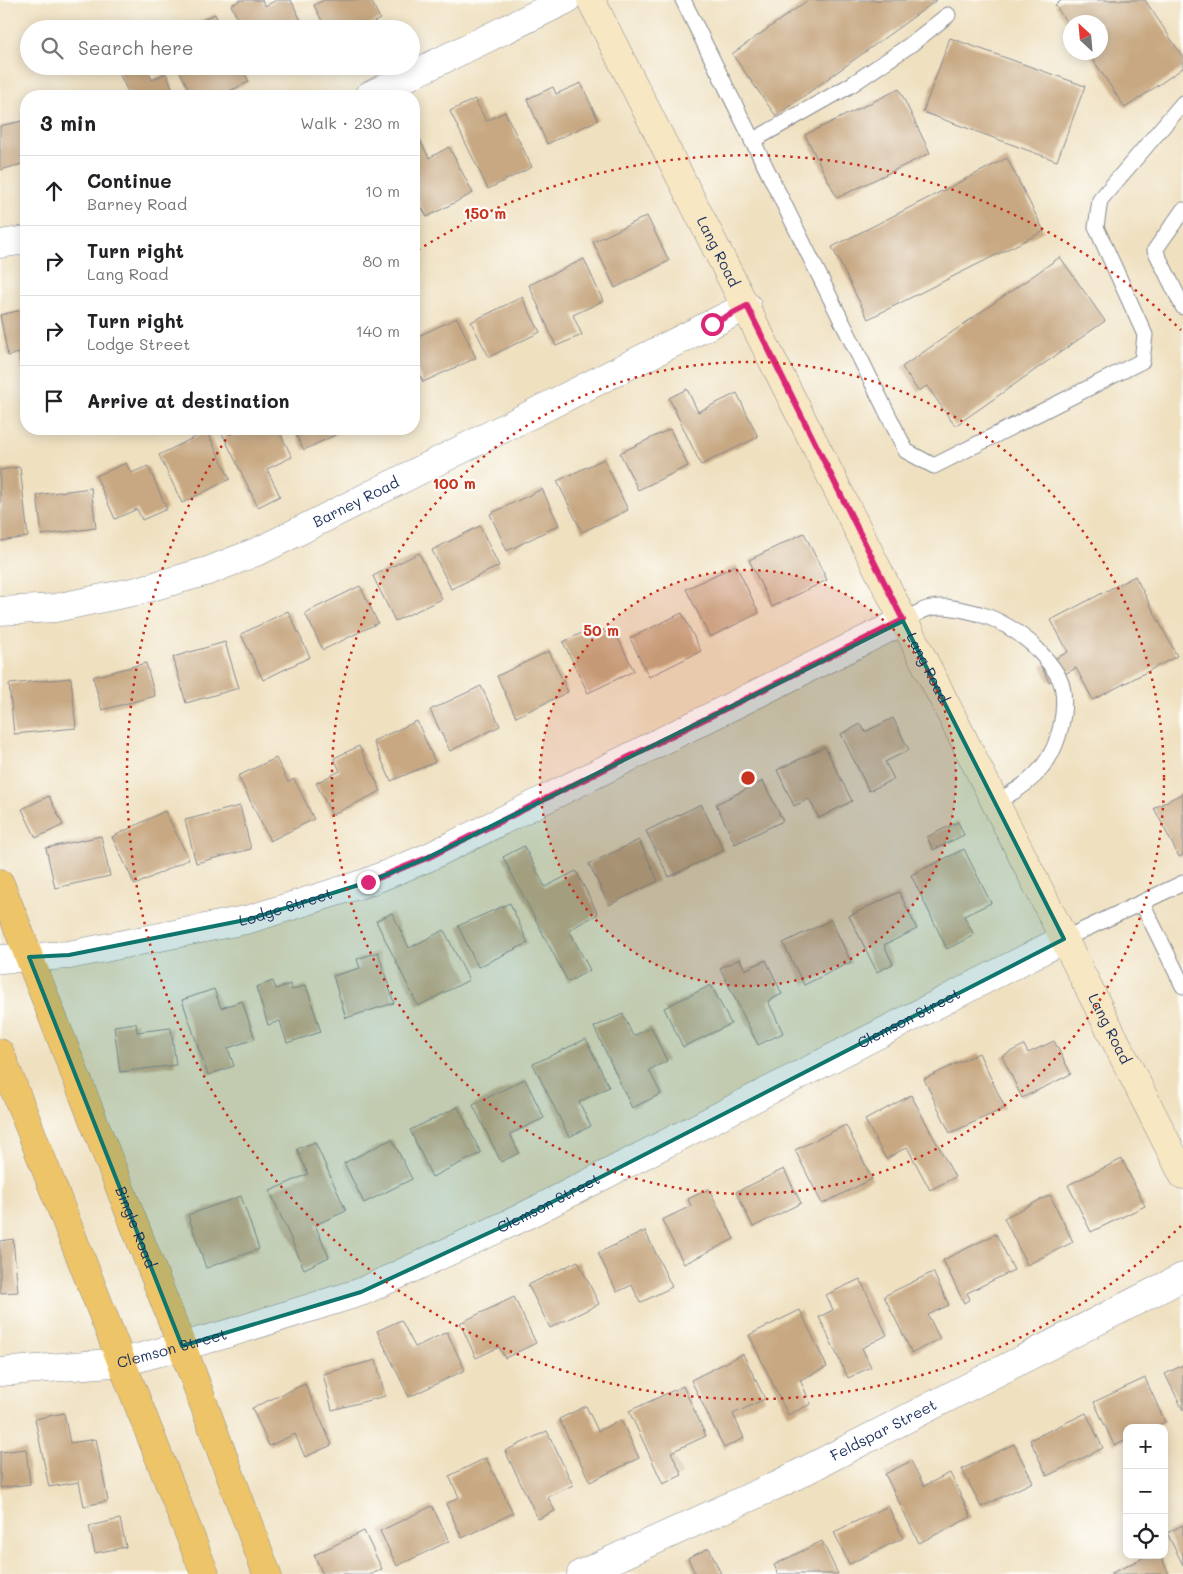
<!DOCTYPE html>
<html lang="en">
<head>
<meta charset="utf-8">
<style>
  body { margin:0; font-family:Mali,sans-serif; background:#f6f6f6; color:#202124 }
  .controls { position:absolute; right:15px; bottom:15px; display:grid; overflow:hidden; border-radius:10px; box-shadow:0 2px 12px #0003 }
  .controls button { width:45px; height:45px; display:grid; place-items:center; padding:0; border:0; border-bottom:1px solid #e0e0e0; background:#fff; color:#202124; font:25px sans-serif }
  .compass { position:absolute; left:1063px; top:15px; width:45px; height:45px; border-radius:50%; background:#fff; box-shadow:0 2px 12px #0003; rotate:334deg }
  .stop { position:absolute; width:15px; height:15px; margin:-11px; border:4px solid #db2777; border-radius:50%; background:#fff }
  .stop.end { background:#db2777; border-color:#fff; box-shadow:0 1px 5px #0008 }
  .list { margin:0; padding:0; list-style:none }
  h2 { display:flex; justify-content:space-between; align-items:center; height:65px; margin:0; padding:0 20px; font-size:21px }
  h2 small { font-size:16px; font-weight:400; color:#757577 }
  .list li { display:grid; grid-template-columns:32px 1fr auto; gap:15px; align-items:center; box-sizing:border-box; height:70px; padding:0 20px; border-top:1px solid #e0e0e0 }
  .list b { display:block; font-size:19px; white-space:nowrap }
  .list p { margin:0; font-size:16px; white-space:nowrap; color:#757577 }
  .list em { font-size:16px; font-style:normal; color:#757577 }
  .icon { flex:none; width:28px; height:28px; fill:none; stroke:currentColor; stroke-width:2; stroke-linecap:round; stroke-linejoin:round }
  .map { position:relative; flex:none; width:1183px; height:1574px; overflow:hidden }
  .search { position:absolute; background:#fff; box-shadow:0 2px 12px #0003; left:20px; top:20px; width:400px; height:55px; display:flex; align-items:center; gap:12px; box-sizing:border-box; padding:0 18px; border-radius:28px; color:#757577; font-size:19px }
  .panel { position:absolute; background:#fff; box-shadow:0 2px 12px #0003; left:20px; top:90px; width:400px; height:345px; border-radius:20px }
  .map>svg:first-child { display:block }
  .building { fill:#c7a882 }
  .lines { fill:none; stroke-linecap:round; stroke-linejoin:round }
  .lane-casing { stroke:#85888f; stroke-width:17 }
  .street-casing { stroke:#85888f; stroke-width:29 }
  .secondary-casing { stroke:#85888f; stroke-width:29 }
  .primary-casing { stroke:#85888f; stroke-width:29 }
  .lane { stroke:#fff; stroke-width:15 }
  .street { stroke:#fff; stroke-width:28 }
  .secondary { stroke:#f8e7c3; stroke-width:28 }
  .primary { stroke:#eec469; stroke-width:28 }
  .route { stroke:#db2777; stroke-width:6 }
  .marked { fill:#0f766e; fill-opacity:0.2; stroke:#0f766e; stroke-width:4; stroke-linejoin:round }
  .ring { fill:none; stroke:#c8321e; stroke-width:2.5; stroke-dasharray:2.5 5 }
  .labels { text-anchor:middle; stroke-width:4.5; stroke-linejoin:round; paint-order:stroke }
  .street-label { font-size:15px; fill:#1b2f5e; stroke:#fdfcf7 }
  .centre { fill:#c8321e; stroke:#fdfcf7; stroke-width:2.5 }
  .ring-label { font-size:15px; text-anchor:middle; font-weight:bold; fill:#c8321e; stroke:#fdfcf7; stroke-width:4.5; stroke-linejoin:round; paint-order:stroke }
</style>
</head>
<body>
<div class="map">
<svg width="1183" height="1574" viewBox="0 0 1183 1574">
  <rect width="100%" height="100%" fill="#fdfcf7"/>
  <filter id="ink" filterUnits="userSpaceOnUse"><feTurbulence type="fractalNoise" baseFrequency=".02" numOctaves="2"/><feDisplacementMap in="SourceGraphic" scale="10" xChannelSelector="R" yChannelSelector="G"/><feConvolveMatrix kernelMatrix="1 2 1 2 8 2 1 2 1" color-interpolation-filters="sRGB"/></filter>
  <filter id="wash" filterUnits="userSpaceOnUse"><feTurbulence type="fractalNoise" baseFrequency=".0096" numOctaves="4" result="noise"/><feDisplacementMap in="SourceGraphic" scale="20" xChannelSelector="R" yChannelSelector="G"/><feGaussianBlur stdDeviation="1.12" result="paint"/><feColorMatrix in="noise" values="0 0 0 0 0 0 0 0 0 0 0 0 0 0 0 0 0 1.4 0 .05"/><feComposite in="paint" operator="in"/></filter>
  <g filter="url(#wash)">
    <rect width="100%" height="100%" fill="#efe0c0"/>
    <g id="blocks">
      <!-- building -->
      <g class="building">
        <path d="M241,0h21l3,6 12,-6h14l14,29h-62l-12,-24z"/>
        <path d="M324,0h47l9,19 -20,10h-34l-12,-24z"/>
        <path d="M808,0h129l-161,116 -44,-62z"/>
        <path d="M1062,0h83l38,57v11l-58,40 -37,-56h12v-30h-30v5l-15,-22z"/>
        <path d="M215,14l7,15h-25l-2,-6z"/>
        <path d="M950,38l135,48 -28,75 -134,-49z"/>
        <path d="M124,66h22l6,14 14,-7 10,23h-46l-13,-27z"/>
        <path d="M177,66h64l8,16 -30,14h-27z"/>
        <path d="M581,83l17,37 -51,24 -20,-45 26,-12 3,7z"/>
        <path d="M899,89l31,64 -93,45 -32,-63z"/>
        <path d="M475,99l11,22 19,-9 27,55 -44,22 -38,-78z"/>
        <path d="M26,120v43l-26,7v-44z"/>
        <path d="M414,128l15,30 20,-11 24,46 -46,24 -13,-25z"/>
        <path d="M1007,158l37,73 -176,88 -36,-72z"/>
        <path d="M647,216l22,45 -54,27 -22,-46z"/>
        <path d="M1060,257l45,64 -150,105 -28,-40 -9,5 -16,-24z"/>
        <path d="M584,259l19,42 -30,14 9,20 -26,11 -27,-61z"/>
        <path d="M522,297l18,35 -51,25 -18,-35z"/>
        <path d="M26,309v64l-3,1 -4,-21 -11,3 -8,-41z"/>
        <path d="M457,318l19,40 -53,24 -9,-20v-24z"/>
        <path d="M687,389l11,23 39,-19 21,44 -57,28 -32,-67z"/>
        <path d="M220,429h58l14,28 -25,12 13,27 -22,11z"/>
        <path d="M293,429h54l-43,21z"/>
        <path d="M670,429l18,37 -50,24 -18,-37z"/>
        <path d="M207,431l23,48 -48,24 -23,-48z"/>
        <path d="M604,459l24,51 -46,22 -25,-51z"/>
        <path d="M126,463l5,10 17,-7 19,43 -25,11 -5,-11 -22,10 -19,-43z"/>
        <path d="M20,467l8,70 -28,4v-71z"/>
        <path d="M91,488l5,40 -54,7 -5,-40z"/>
        <path d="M542,489l17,36 -52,26 -17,-37z"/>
        <path d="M480,526l19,40 -48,23 -19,-39z"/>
        <path d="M804,533l23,47 -55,27 -23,-47z"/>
        <path d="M419,553l23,46 -47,22 -22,-45z"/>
        <path d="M736,565l23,48 -49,24 -24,-48z"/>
        <path d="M1135,576l42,80 -84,44 -17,-32 -27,14 -8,-16 27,-14 -17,-32z"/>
        <path d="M360,586l18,37 -55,27 -18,-37z"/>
        <path d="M288,611l22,46 -47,23 -22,-46z"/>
        <path d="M682,613l19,38 -52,26 -19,-39z"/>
        <path d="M613,628l21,43 -46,22 -25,-51 23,-11 4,9z"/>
        <path d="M225,642l14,46 -53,15 -13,-46z"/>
        <path d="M549,651l19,41 -52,25 -19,-41z"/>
        <path d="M146,663l9,33 -53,14 -9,-33z"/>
        <path d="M71,678l5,50 -62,6 -5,-50z"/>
        <path d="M481,686l19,40 -50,25 -20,-41z"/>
        <path d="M893,718l16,32 -24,12 9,17 -25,12 -28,-57 20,-10 4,8z"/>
        <path d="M417,721l18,41 -44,19 -18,-40z"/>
        <path d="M359,746l22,45 -49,24 -16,-32 24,-12 -6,-13z"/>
        <path d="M825,747l27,54 -33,17 -10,-19 -15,7 -17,-36z"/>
        <path d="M276,758l12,24 6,-3 20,40 -44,22 -32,-65z"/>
        <path d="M763,781l20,40 -48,23 -19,-40z"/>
        <path d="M1183,793v62l-4,2 -25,-49z"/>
        <path d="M49,796l14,29 -27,13 -14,-29z"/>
        <path d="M701,804l23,46 -55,27 -23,-46z"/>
        <path d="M240,806l11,43 -55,14 -11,-43z"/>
        <path d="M165,811l24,48 -54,26 -23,-48z"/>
        <path d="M958,822l6,13 -31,15 -6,-13z"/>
        <path d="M101,836l9,40 -55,12 -9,-40z"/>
        <path d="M639,840l19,41 -49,24 -20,-41z"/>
        <path d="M524,846l21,41 31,-16 22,43 -29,16 21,40 -22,12 -65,-125z"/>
        <path d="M964,849l27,54 -27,13 10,19 -27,14 -36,-74z"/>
        <path d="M899,892l18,37 -33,16 9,19 -16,8 -28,-56z"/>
        <path d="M510,903l18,40 -50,24 -20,-41z"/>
        <path d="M392,913l17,35 35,-18 25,50 -51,26 -42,-85z"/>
        <path d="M831,920l20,42 -47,23 -21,-42z"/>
        <path d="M378,952l16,51 -48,15 -13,-42 27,-8 -3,-9z"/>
        <path d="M740,959l5,11 21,-10 16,34 -14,7 15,32 -25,12 -38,-77z"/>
        <path d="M273,981l3,8 14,-5 2,6 14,-5 15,47 -34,11 -7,-22 -12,4 -12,-38z"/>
        <path d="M711,985l20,39 -48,23 -19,-39z"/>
        <path d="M214,989l7,19 21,-7 13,38 -27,9 6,18 -26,9 -26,-75z"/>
        <path d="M623,1014l10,22 18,-9 16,34 -18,9 12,24 -29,14 -38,-81z"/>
        <path d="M136,1023l1,9 34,-4 5,37 -56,7 -6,-46z"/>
        <path d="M586,1039l23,48 -30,15 12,24 -22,11 -36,-73z"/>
        <path d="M1054,1041l17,33 -49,24 -20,-42 22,-11 4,8z"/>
        <path d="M979,1053l26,55 -55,25 -26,-54z"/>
        <path d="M525,1079l19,39 -34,16 9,19 -18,9 -28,-57z"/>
        <path d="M911,1095l44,82 -25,13 -23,-43 -21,12 -21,-39z"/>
        <path d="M458,1107l23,46 -49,24 -22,-47z"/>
        <path d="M846,1125l26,54 -50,25 -27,-54z"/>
        <path d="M392,1139l20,40 -48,24 -20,-40z"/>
        <path d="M315,1142l31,69 -31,14 14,32 -25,12 -34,-78 38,-17 -11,-25z"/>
        <path d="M1122,1159l23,47 -54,26 -23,-47z"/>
        <path d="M784,1169l17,34 -48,24 -17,-35z"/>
        <path d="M709,1189l25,50 -50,25 -22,-44 29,-14 -3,-7z"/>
        <path d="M1050,1195l23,47 -46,23 -23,-47z"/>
        <path d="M241,1196l18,53 -53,19 -18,-53z"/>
        <path d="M645,1231l27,56 -32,16 -8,-18 -15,7 -19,-39z"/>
        <path d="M996,1234l18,36 -47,23 3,6 -6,4 -21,-43z"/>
        <path d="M13,1239l5,53 -18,1v-52z"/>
        <path d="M578,1261l21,43 -49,24 -22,-43z"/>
        <path d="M933,1272l16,33 -21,10 12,24 -28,14 -28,-57z"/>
        <path d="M860,1279l27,56 -25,13 9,19 -23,11 -29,-61 14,-7 -7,-15z"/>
        <path d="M514,1297l22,46 -31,15 -6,-11 -23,11 -16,-35z"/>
        <path d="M800,1310l27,57 -27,13 11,24 -23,11 -39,-80z"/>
        <path d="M401,1320l14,27 32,-15 18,38 -56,27 -32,-66z"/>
        <path d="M743,1354l22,45 -32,15 11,24 -20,10 -33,-68z"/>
        <path d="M376,1360l9,36 -53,14 -9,-36z"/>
        <path d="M1183,1365v45l-18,-36z"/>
        <path d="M1145,1378l20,44 -13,6h-25v11l-13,6 -20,-43z"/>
        <path d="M305,1384l27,61 -27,12 -10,-23 -26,12 -17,-38z"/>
        <path d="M683,1386l23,50 -35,16 11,23 -19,9 -34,-73z"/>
        <path d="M586,1406l12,25 23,-11 18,38 -49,24 -31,-63z"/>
        <path d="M64,1413l6,30 26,-4 12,62 -24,5 -5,-24 -30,5 -14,-68z"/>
        <path d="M1086,1413l17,35 -56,28 -17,-36z"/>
        <path d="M547,1431l26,54 -25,12 7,14 -17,8 -33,-68z"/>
        <path d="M1014,1444l19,38 -52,25 -19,-38z"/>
        <path d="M26,1449l4,35 -30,4v-36z"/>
        <path d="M486,1458l27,55 -51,25 -16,-34 13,-7 -10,-21z"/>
        <path d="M911,1461l13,25 26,-13 21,44 -52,26 -34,-69z"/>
        <path d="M432,1506l17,35 -52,25 -17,-35z"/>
        <path d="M888,1506l15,32 -54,26 -15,-32z"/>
        <path d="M120,1519l6,28 -31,6 -6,-27z"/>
        <path d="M1183,1525v40l-16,-32z"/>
        <path d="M364,1531l18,38 -10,5h-49l-9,-19z"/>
        <path d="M822,1541l16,33h-60l-4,-9z"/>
        <path d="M709,1548l12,26h-26l-7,-16z"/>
        <path d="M1149,1555h11l9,19h-59z"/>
      </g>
    </g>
  </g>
  <g filter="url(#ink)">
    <use href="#blocks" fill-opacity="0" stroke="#85888f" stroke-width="1"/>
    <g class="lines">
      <defs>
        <g id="lane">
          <path d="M683,0l223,451 28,15 208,-105 3,-26 -49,-108 4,-27 83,-97"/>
          <path d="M752,141l99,-56 59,-40 38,-30"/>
          <path d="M1183,210l-28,40 28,57"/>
          <path d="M903,621c9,-4 19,-12 28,-13 15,-3 34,2 49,6 19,6 37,17 52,30 10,10 22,23 28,36 4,9 4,24 3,34 -6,45 -28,69 -68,88"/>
          <path d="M1142,903l41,83"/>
          <path d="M1064,939l119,-56"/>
        </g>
        <g id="street">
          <path d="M368,96l198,-96"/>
          <path d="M0,244l26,-4"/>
          <path id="s1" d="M0,611l55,-3 82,-17 71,-20 53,-21 486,-244"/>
          <path id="s2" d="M0,959l69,-4 181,-36 118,-37 61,-25 474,-236"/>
          <path id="s3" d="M0,1372l123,-10 100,-27 138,-43 160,-74 543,-279"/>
          <path id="s4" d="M581,1574l200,-91 402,-206"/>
        </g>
        <g id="secondary">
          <path id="s5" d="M591,0l592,1175"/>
        </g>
        <g id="primary">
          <path id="s6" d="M0,883l182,463 85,228"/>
          <path d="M0,1053l205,521"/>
        </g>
      </defs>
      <!-- lane casing -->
      <use href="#lane" class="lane-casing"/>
      <!-- street casing -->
      <use href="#street" class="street-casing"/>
      <!-- secondary casing -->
      <use href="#secondary" class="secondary-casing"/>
      <!-- primary casing -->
      <use href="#primary" class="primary-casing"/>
      <!-- lane -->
      <use href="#lane" class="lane"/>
      <!-- street -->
      <use href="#street" class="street"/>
      <!-- secondary -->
      <use href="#secondary" class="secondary"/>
      <!-- primary -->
      <use href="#primary" class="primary"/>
    </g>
  </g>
  <g class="lines" filter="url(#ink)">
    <!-- route -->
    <path class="route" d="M368,882l61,-25 474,-237 -156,-314 -35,18"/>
  </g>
  <!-- marked area -->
  <path class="marked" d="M903,621l161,318 -543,279 -160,74 -179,54 -153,-389 40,-2 181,-36 118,-37 61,-25z"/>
  <!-- distance rings -->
  <circle cx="748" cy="778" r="208" fill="#c8321e" fill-opacity=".12"/>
  <g class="ring">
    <circle cx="748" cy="778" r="208"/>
    <circle cx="748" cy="778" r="416"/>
    <path d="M1181 1226A623 623 0 0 1 232 430M418 250A623 623 0 0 1 1181 330"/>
  </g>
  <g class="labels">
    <!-- street labels -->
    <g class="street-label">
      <text dy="5" stroke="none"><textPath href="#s5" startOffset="282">Lang Road</textPath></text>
      <text dy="5" stroke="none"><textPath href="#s1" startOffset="376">Barney Road</textPath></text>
      <text dy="5" stroke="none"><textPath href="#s5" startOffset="748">Lang Road</textPath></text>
      <text dy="5" stroke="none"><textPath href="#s2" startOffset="291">Lodge Street</textPath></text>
      <text dy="5" stroke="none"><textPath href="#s3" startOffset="984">Clemson Street</textPath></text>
      <text dy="5" stroke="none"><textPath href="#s5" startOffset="1152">Lang Road</textPath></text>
      <text dy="5" stroke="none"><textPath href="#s3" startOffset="579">Clemson Street</textPath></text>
      <text dy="5" stroke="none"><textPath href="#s6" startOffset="370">Bingle Road</textPath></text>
      <text dy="5" stroke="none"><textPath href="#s3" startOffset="174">Clemson Street</textPath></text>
      <text dy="5" stroke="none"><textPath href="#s4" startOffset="335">Feldspar Street</textPath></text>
    </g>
  </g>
  <circle cx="748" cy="778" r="8" class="centre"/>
  <g class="ring-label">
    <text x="485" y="219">150 m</text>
    <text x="454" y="489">100 m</text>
    <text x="601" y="636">50 m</text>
  </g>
</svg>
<div class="controls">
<button>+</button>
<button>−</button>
<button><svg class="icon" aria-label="locate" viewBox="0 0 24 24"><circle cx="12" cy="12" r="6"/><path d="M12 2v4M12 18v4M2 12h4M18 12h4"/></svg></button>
</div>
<svg class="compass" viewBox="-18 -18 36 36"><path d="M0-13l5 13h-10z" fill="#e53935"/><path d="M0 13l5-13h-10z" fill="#757577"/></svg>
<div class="stop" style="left:712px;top:324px"></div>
<div class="stop end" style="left:368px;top:882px"></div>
<div class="search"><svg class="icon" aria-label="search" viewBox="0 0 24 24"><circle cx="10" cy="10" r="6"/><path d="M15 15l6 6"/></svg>Search here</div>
<section class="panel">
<h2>3 min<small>Walk · 230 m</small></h2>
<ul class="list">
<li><svg class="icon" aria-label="ahead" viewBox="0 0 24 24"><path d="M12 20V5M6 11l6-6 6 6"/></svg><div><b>Continue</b><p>Barney Road</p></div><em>10 m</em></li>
<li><svg class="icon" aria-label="right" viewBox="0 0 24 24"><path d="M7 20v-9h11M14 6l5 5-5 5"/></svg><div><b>Turn right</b><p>Lang Road</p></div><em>80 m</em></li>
<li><svg class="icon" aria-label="right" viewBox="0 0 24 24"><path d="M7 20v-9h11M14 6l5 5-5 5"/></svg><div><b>Turn right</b><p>Lodge Street</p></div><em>140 m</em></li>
<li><svg class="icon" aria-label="arrive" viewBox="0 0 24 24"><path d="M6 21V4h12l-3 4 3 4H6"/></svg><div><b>Arrive at destination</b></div></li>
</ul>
</section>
</div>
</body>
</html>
